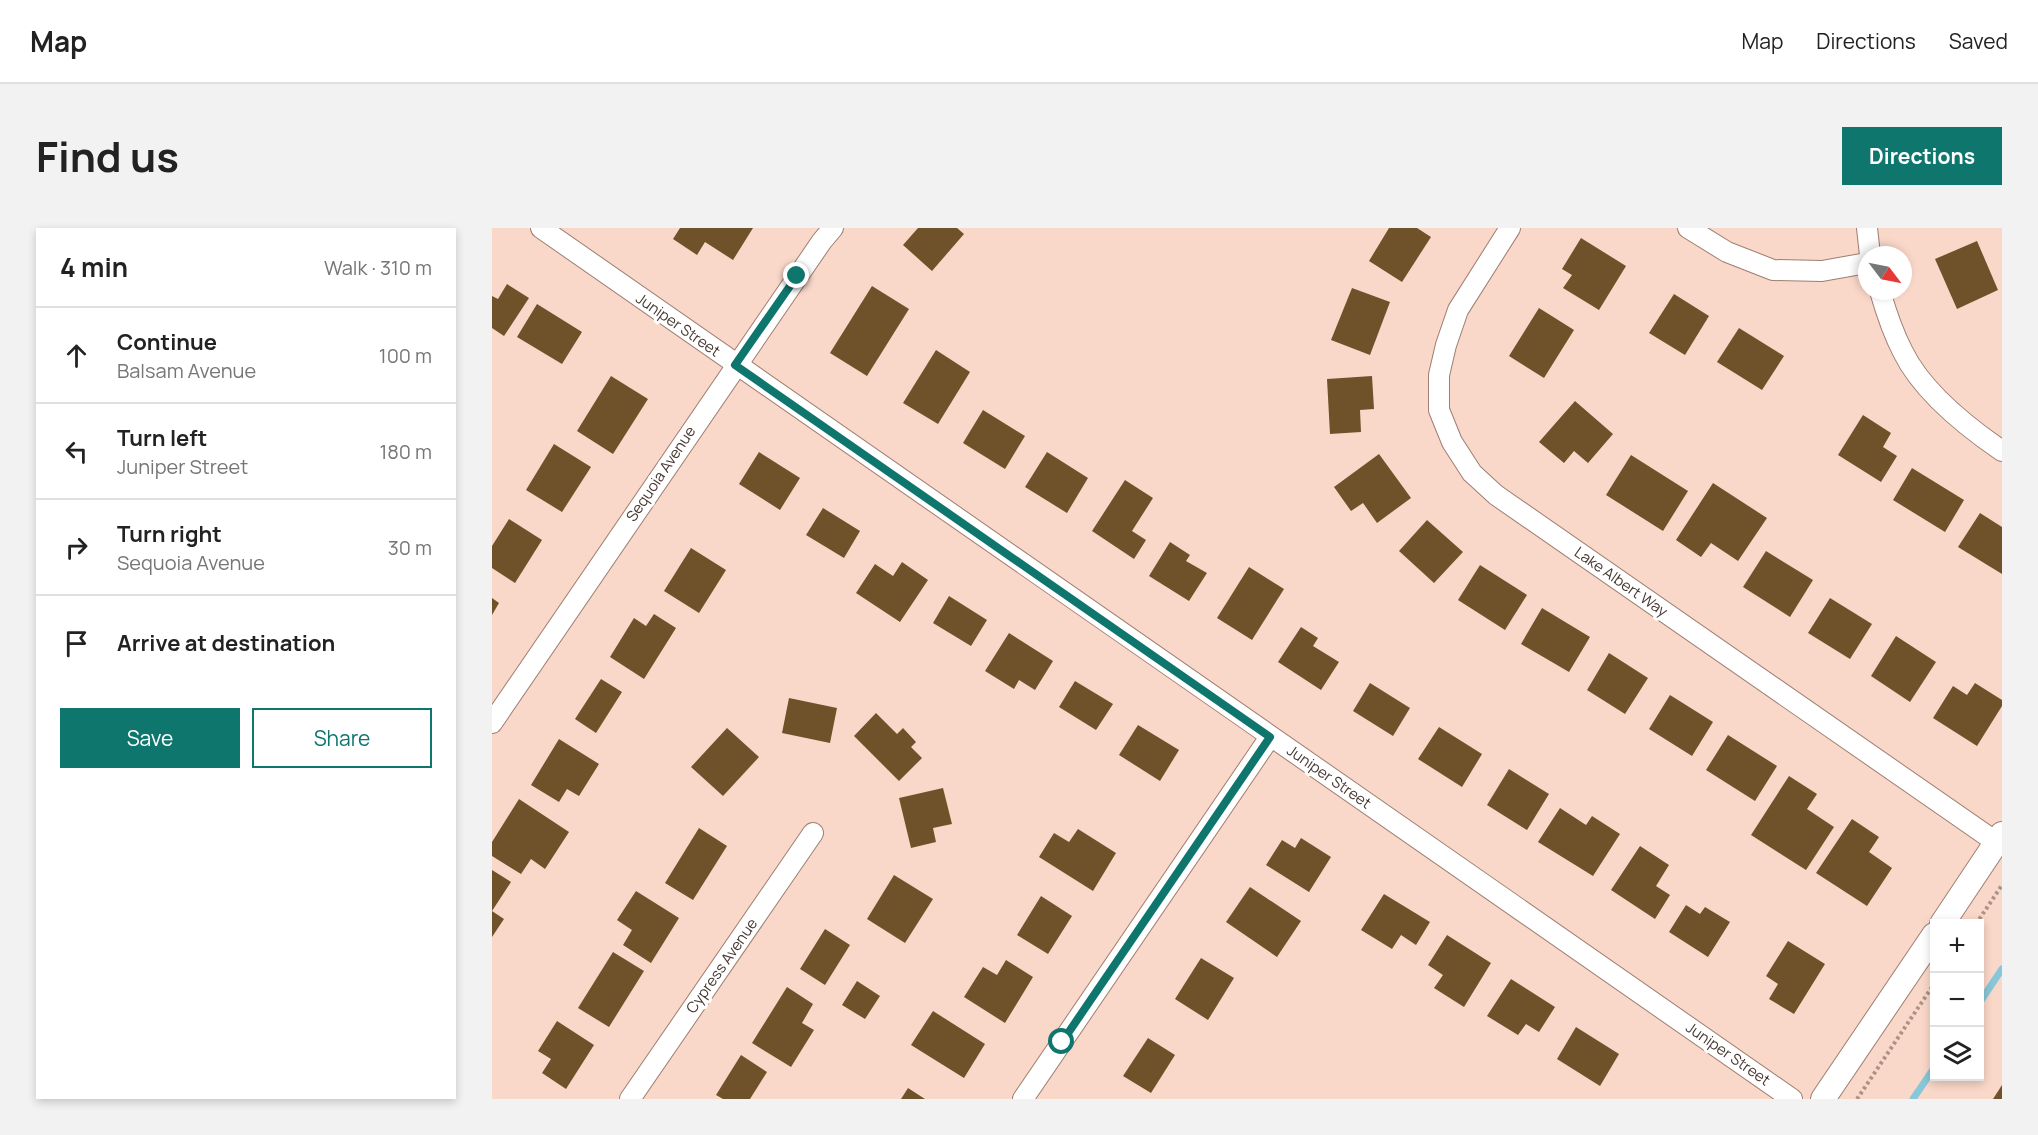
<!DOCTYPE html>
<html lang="en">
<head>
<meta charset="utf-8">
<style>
  body { margin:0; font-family:Manrope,sans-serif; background:#f2f2f2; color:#222 }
  .controls { position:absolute; right:18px; bottom:18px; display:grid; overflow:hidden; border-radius:0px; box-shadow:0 3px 9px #0003 }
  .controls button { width:54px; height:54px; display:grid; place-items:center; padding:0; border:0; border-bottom:2px solid #e0e0e0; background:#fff; color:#222; font:30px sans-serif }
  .compass { position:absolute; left:1366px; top:18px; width:54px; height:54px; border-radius:50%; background:#fff; box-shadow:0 3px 9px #0003; rotate:122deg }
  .stop { position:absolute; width:18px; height:18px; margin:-14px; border:4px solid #0f766e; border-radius:50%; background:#fff }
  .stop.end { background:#0f766e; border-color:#fff; box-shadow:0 2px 6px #0008 }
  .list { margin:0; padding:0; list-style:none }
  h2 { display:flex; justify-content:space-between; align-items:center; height:78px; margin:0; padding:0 24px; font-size:26px }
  h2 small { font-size:20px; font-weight:400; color:#767676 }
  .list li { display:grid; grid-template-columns:39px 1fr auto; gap:18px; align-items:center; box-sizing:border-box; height:96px; padding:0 24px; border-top:2px solid #e0e0e0 }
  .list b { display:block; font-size:22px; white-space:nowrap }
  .list p { margin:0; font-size:20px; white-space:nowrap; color:#767676 }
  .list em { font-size:20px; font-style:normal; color:#767676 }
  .actions { display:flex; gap:12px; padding:18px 24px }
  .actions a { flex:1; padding:14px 0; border:2px solid #0f766e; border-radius:0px; text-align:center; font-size:21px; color:#0f766e }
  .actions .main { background:#0f766e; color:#fff }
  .icon { flex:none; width:33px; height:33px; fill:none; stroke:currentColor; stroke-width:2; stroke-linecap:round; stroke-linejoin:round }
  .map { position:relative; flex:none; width:1510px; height:871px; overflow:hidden; border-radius:0px }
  header { display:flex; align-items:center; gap:36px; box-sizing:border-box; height:84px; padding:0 30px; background:#fff; border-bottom:2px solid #e0e0e0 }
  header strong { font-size:28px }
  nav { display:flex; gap:33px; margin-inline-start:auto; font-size:21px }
  .intro { display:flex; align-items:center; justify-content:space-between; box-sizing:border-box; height:144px; padding:0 36px }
  h1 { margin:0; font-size:42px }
  .button { padding:15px 27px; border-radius:0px; background:#0f766e; color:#fff; font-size:21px; font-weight:700 }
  main { display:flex; gap:36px; padding:0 36px }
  aside { flex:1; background:#fff; border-radius:0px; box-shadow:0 3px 9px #0003 }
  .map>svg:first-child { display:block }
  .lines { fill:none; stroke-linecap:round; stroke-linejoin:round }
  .stream { stroke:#88c7d9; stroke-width:7 }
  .building { fill:#6f5229 }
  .minor-casing { stroke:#9d7e71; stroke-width:22 }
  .tertiary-casing { stroke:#9d7e71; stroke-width:26 }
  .path { stroke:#ac9287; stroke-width:4; stroke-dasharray:3 3; stroke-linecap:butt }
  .minor { stroke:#fff; stroke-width:20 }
  .tertiary { stroke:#fff; stroke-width:24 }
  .route { stroke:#0f766e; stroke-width:8 }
  .labels { text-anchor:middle; stroke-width:6; stroke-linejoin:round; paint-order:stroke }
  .street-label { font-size:15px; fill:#463832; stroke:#fff }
</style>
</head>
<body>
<header>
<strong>Map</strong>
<nav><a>Map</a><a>Directions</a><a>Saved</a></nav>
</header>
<div class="intro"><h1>Find us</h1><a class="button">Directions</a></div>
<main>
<aside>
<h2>4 min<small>Walk · 310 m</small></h2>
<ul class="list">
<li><svg class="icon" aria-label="ahead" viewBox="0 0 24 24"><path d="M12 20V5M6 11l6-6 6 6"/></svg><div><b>Continue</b><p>Balsam Avenue</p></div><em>100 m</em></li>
<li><svg class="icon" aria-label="left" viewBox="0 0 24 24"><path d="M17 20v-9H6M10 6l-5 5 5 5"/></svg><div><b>Turn left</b><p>Juniper Street</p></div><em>180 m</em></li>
<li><svg class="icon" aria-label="right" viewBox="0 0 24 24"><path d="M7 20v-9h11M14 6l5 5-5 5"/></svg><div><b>Turn right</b><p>Sequoia Avenue</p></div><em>30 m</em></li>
<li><svg class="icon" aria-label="arrive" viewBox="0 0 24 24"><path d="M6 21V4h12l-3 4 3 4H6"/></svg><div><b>Arrive at destination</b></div></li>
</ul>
<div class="actions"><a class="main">Save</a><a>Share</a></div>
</aside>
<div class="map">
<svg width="1510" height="871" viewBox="0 0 1510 871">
  <rect width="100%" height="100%" fill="#fad8c9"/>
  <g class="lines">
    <!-- stream -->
    <g class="stream">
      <path d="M1488,774l22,-33"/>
      <path d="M1421,871l21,-31"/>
    </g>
  </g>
  <!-- building -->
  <g class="building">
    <path d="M188,0h73l-20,32 -28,-18 -8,13 -24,-16z"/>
    <path d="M426,0h39l7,6 -32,37 -29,-26z"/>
    <path d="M897,0h28l14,9 -29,45 -33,-21z"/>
    <path d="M1089,10l45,28 -27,44 -36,-22 9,-13 -10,-6z"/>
    <path d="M1485,13l21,49 -41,19 -22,-50z"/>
    <path d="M15,56l22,14 -25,38 -12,-8v-32l6,3z"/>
    <path d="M380,58l37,23 -42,67 -37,-23z"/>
    <path d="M860,60l38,14 -20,53 -39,-15z"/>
    <path d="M1182,66l35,22 -24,39 -36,-22z"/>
    <path d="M45,76l45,28 -20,32 -45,-27z"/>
    <path d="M1047,80l35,22 -30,48 -35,-22z"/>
    <path d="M1247,100l45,28 -22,34 -45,-28z"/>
    <path d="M444,122l34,22 -32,52 -35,-21z"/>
    <path d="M119,148l37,23 -35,55 -36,-23z"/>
    <path d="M880,148l2,33 -14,1 1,22 -31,2 -3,-55z"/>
    <path d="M1083,173l38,33 -25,29 -14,-12 -10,12 -25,-21z"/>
    <path d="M491,182l42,26 -20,33 -42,-26z"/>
    <path d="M1371,187l28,18 -8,14 14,9 -16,26 -43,-27z"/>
    <path d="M62,216l37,23 -29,45 -36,-22z"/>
    <path d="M267,224l41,26 -20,32 -41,-26z"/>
    <path d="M555,224l41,26 -21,35 -42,-26z"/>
    <path d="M887,226l32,44 -34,25 -14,-20 -12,8 -17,-24z"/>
    <path d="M1139,227l57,36 -25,40 -57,-36z"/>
    <path d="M1420,240l52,32 -19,32 -52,-32z"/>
    <path d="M633,252l28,18 -21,33 14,9 -12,19 -42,-28z"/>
    <path d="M1221,255l54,35 -29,43 -27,-18 -10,14 -25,-17z"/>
    <path d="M331,280l37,23 -16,27 -38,-23z"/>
    <path d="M1488,285l22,14v47l-44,-27z"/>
    <path d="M17,291l33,21 -27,43 -23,-15v-22z"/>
    <path d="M935,292l36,32 -29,31 -35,-32z"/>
    <path d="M678,314l20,13 -4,6 21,12 -18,28 -40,-25z"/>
    <path d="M199,320l35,22 -27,43 -35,-22z"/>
    <path d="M1274,323l47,29 -23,37 -47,-30z"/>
    <path d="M410,334l26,18 -28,42 -44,-29 19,-29 18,12z"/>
    <path d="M988,337l47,30 -22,35 -47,-30z"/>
    <path d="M757,339l35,22 -32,51 -35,-22z"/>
    <path d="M457,368l38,24 -16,26 -38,-23z"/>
    <path d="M0,370l7,5 -7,12z"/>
    <path d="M1338,370l42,26 -22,35 -42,-26z"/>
    <path d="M1050,380l48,29 -21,35 -48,-28z"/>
    <path d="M162,386l22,14 -32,51 -34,-22 24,-39 12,8z"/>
    <path d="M809,399l17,11 -5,8 26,16 -18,28 -43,-28z"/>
    <path d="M517,405l44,28 -18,29 -16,-10 -5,9 -29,-18z"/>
    <path d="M1404,408l40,26 -26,40 -39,-26z"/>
    <path d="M1117,425l39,25 -23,36 -38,-24z"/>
    <path d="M109,451l21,13 -26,41 -21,-14z"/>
    <path d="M583,453l38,23 -17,26 -37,-23z"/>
    <path d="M878,455l40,25 -17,28 -40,-25z"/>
    <path d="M1483,455l27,17v6l-25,40 -44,-28 20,-32 14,9z"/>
    <path d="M1178,467l43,27 -21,34 -43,-27z"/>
    <path d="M297,470l48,10 -7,35 -48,-10z"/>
    <path d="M384,485l21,21 6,-6 13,14 -5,5 11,11 -23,23 -45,-45z"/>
    <path d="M646,497l41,25 -19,31 -41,-26z"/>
    <path d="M947,499l43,27 -20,33 -44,-28z"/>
    <path d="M235,500l32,29 -36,39 -32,-29z"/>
    <path d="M1236,507l49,31 -22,35 -49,-31z"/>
    <path d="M67,511l40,25 -20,32 -12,-7 -8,13 -28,-17z"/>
    <path d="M1017,541l40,25 -22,36 -40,-25z"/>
    <path d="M1297,548l28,18 -10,15 27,18 -28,43 -55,-35z"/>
    <path d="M451,560l9,36 -19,4 3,14 -25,6 -12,-50z"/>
    <path d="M27,571l50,33 -24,37 -14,-10 -10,15 -29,-18v-14z"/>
    <path d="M1068,580l26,17 6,-9 28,18 -27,42 -55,-34z"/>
    <path d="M1360,591l27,18 -10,15 23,16 -25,38 -51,-33z"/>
    <path d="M207,600l28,18 -34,54 -28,-17z"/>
    <path d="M586,601l38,24 -23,38 -54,-34 15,-24 15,9z"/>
    <path d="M809,610l30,19 -22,35 -43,-27 16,-25 13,8z"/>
    <path d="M1148,618l29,19 -13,21 14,9 -15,24 -44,-29z"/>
    <path d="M0,642l19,12 -19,29z"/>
    <path d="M402,647l39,24 -28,44 -38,-24z"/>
    <path d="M758,659l51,34 -24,36 -51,-35z"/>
    <path d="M144,663l43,27 -28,45 -28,-18 9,-15 -15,-10z"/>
    <path d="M892,666l46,28 -14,23 -15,-10 -9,14 -31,-19z"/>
    <path d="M549,668l31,20 -24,38 -31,-19z"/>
    <path d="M1194,677l14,9 5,-7 25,15 -22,35 -39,-25z"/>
    <path d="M0,683l12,8 -12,18z"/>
    <path d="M333,701l25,16 -25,40 -25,-16z"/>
    <path d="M955,707l44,28 -27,44 -30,-19 9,-13 -15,-10z"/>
    <path d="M1296,713l37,23 -31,50 -25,-15 9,-15 -12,-8z"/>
    <path d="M121,724l31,19 -35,56 -31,-19z"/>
    <path d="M709,730l33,20 -26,42 -33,-21z"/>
    <path d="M514,732l27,17 -28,46 -41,-26 19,-30 14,8z"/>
    <path d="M1019,751l44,28 -16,25 -13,-8 -8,11 -31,-19z"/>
    <path d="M365,753l23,15 -15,23 -23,-14z"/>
    <path d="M295,759l26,17 -11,19 12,7 -23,37 -39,-24z"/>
    <path d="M441,783l52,33 -21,34 -53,-33z"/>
    <path d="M65,793l37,24 -28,44 -24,-16 9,-14 -13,-8z"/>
    <path d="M1084,799l43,27 -19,32 -43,-27z"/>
    <path d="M656,810l27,17 -24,38 -28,-17z"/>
    <path d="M249,827l26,17 -17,27h-27l-7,-4z"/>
    <path d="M1510,857v14h-9z"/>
    <path d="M416,860l17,11h-24z"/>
  </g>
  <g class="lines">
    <defs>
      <g id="minor">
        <path d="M49,0l1251,871"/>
        <path d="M1018,0l-52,82 -12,35 -7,30v35l13,32 20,31 24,22 500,347"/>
        <path d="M1196,0l39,24 46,18 49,1 45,-8"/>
        <path d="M1375,0l3,27"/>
        <path d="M1388,63c6,21 13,42 23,61 19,39 64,75 99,99"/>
        <path d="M0,495l330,-482 11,-13"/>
        <path d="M138,871l183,-266"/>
        <path d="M531,871l247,-362"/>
      </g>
      <g id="tertiary">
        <path d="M1450,696l60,-90"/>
        <path d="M1331,871l111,-164"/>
      </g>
    </defs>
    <!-- minor casing -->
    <use href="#minor" class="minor-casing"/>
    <!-- tertiary casing -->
    <use href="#tertiary" class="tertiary-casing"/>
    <!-- path -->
    <g class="path">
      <path d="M1484,696l26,-39"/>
      <path d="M1365,871l77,-115"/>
    </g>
    <!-- minor -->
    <use href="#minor" class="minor"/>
    <!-- tertiary -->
    <use href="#tertiary" class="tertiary"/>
  </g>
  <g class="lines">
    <!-- route -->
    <path class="route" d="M305,48l-62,89 535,372 -208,305"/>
  </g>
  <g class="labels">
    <!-- street labels -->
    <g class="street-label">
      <text transform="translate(186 97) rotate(35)" y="5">Juniper Street</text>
      <text transform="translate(169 246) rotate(-56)" y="5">Sequoia Avenue</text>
      <text transform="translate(1129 354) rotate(35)" y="5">Lake Albert Way</text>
      <text transform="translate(837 549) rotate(35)" y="5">Juniper Street</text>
      <text transform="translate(230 738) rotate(-55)" y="5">Cypress Avenue</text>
      <text transform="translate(1236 826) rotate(35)" y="5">Juniper Street</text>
    </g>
  </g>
</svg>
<div class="controls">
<button>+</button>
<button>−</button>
<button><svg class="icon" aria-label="layers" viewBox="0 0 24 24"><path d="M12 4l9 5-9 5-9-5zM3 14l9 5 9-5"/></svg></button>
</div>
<svg class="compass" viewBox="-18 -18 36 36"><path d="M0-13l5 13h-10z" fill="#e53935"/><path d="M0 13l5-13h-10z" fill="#767676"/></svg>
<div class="stop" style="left:570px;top:814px"></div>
<div class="stop end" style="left:305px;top:48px"></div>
</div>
</main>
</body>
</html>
